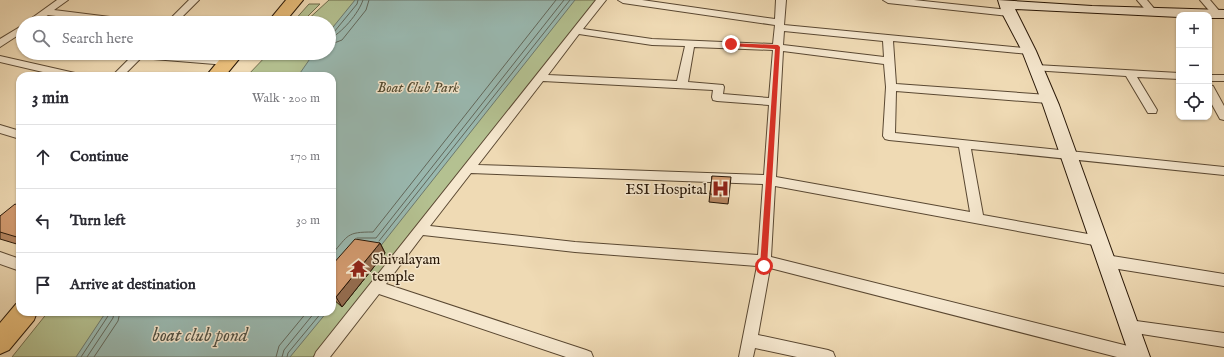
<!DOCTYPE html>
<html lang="en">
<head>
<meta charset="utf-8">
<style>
  body { margin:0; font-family:"IM FELL English",serif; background:#f2f2f3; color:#2b2b33 }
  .controls { position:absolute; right:12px; top:12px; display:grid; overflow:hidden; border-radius:8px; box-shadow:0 1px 3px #0004 }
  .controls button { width:36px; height:36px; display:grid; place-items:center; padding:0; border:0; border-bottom:1px solid #e1e1e2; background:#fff; color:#2b2b33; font:20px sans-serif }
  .stop { position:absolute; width:12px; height:12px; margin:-9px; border:3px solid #d93025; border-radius:50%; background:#fff }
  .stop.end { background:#d93025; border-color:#fff; box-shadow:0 1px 4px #0008 }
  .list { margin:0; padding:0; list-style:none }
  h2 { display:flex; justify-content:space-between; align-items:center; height:52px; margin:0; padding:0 16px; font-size:17px }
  h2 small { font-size:13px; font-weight:400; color:#7c7c81 }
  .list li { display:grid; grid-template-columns:26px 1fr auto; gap:12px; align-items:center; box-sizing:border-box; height:64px; padding:0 16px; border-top:1px solid #e1e1e2 }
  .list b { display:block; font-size:15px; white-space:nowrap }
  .list em { font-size:13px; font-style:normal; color:#7c7c81 }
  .icon { flex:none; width:22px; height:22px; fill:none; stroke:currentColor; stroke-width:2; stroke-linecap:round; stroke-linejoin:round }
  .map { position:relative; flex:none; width:1224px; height:357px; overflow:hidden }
  .search { position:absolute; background:#fff; box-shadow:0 1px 3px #0004; left:16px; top:16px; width:320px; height:44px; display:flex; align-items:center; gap:10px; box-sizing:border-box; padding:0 14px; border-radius:22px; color:#7c7c81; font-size:15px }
  .panel { position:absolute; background:#fff; box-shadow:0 1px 3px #0004; left:16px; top:72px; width:320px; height:244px; border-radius:12px }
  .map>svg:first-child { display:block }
  .green { fill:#b4c191; stroke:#6e6c4c }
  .water { fill:#9abab2; stroke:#6c796e }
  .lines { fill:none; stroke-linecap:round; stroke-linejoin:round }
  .shore { stroke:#61685c; stroke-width:1 }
  .street-casing { stroke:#5a4832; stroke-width:2 }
  .secondary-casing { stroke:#281707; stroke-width:2 }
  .highway-casing { stroke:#281707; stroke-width:2 }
  .street { fill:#f5e7ce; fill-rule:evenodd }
  .secondary { fill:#f5e7ce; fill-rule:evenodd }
  .highway { fill:#e8bd7a; fill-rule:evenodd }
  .wall { fill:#b58560; stroke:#281707 }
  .shaded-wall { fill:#946c4e; stroke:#281707 }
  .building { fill:#d39b70; stroke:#281707 }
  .route { fill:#d93025 }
  .labels { text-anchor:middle; stroke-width:3; stroke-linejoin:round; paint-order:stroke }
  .park-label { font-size:15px; font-style:italic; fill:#524a30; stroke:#f5e7ce }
  .poi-label { font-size:15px; fill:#281707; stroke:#f5e7ce; text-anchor:end }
  .near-water-label { font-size:19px; font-style:italic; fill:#505043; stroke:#f5e7ce }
</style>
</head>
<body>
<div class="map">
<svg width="1224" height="357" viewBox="0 0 1224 357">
  <rect width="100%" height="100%" fill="#efdab4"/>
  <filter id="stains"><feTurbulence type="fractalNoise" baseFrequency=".005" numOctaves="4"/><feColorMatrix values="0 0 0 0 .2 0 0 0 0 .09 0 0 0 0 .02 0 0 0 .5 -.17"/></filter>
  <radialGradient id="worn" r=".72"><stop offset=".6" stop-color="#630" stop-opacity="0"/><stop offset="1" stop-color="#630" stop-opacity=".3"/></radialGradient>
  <!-- green -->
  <g class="green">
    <path d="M329,0h267l-283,357h-301l36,-45h284v-236h-85l22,-23h60v-30h-25z"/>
    <path d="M309,4h11l-19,19h-9z"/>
  </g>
  <!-- water -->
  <g class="water">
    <path d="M355,0h220l-196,248 -47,29v-201h-34l16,-23h15v-21z"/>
    <path d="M106,312h221l-37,45h-214z"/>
  </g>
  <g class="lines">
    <!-- shore -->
    <g class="shore">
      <path d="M329,34l5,-2 23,-28 1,-4"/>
      <path d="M329,39c12,-5 30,-26 34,-39"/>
      <path d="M329,45l13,-5 24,-30 3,-10"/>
      <path d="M357,238h19l188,-238"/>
      <path d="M379,241l191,-241"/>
      <path d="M332,254c17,-19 14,-22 41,-22l183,-232"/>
      <path d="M81,357l27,-41 1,-4"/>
      <path d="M87,357l26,-39 1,-6"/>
      <path d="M94,357l24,-36 2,-9"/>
      <path d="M276,357l3,-11 28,-34"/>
      <path d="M282,357l2,-7 31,-38"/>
      <path d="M287,357l1,-4 34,-41"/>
    </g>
    <defs>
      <g id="street">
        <path d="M57,0h11l-14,10 80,10 5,3h-28l-63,-8 -12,8h-11z"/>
        <path d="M189,0h10l-23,23h-10z"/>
        <path d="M596,0h10l-23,29 69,10 121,5 2,-19 -152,-22 -5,-3h24l133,19 1,-19h10l-2,25 249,24 1,2 -5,3 -136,-13 3,43 152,11 4,1 1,3 -1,3 -4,1 -152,-12 -1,42 329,34v8l-253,-26 12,66 116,21 5,1 1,4 -1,4 -5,1 -324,-60 -4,71 369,92 5,2 2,6h-30l-347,-89 -12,67 70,15 5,2 2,5h-38l-42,-9 -2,9h-14l18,-91 -182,-14 -152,-17 -37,49 200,66 5,2 2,5h-27l-187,-63 -49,63h-16l2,-5zM784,31l99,10 1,16 -101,-12zM579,34l73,11 33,1 -8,35 -129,-6zM694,47l79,3 -4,48 -46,-4 1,-7 -1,-2 -35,-3zM783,51l101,13 2,23 -3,49 2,3 4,1 70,7 11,65 -194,-35zM543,81l170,9 -1,7 1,3 4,1 52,4 -5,70 -286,-10zM471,173l292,11 -5,71 -183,-13 -145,-16z"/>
        <path d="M883,0h31l95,10 5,3 -5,3 -121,-13z"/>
        <path d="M1137,0h10l10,12 -2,2h-6z"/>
        <path d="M1200,0h10l11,13 -2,2h-6z"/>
        <path d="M23,25v7l-23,15v-8z"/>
        <path d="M135,53l92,6 5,3 -5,3 -86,-7 -18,18h-11z"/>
        <path d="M0,56l75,17 5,3h-20l-60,-14z"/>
        <path d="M1036,65l143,8v6l-42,-2 20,33 -1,3h-8l-22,-37 -94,-6 -1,-2z"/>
        <rect x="1209" y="75" width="15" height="6"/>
        <path d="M1209,85l4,1 11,20v14l-4,-1 -11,-20z"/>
        <path d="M0,125l20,6v8l-20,-6z"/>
        <path d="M0,252l20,7v12l-20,-7z"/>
        <path d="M1106,255l118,19v12l-118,-19 -5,-2 -2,-4 2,-4z"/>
        <path d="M1129,320l95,13v14l-95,-15 -5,-1 -2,-5 2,-5z"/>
      </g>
      <path id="secondary" d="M998,0l94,6 132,4v8h-15v-3h-30v2l-164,-8 21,42 23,54 91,252h-20l-87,-252 -21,-54 -20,-38z"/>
      <g id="highway">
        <path d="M286,0h17l-19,23h-17z"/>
        <path d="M225,53h19l-19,23h-19z"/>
        <path d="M20,303v9h17l-3,8 -25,30 -9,4v-31l16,-19z"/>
      </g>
    </defs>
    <!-- street casing -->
    <use href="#street" class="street-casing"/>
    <!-- secondary casing -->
    <use href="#secondary" class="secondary-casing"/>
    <!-- highway casing -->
    <use href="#highway" class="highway-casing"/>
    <!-- street -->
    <use href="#street" class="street"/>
    <!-- secondary -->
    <use href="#secondary" class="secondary"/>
    <!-- highway -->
    <use href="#highway" class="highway"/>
  </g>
  <!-- wall -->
  <g class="wall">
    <path d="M712,176l17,20 -1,8 -19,-2z"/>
    <path d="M20,206v39l-20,-6v-23z"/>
    <path d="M380,243l5,10 -43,54 -10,-9v-33z"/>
  </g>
  <!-- shaded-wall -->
  <path class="shaded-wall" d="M380,243l5,10 -43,54 -6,-10z"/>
  <!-- building -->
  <g class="building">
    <path d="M712,176l19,1 -2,19 -19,-2z"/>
    <path d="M15,204l5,2v32l-20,-6v-16z"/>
    <path d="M355,239l25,4 -44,54 -4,-3v-29z"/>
  </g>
  <!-- route -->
  <path class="route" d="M729,43l49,2 2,2 -13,219 -3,3 -4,-3 15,-217 -44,-3 -3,-2z"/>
  <!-- icons -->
  <defs>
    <symbol id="hospital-bare" viewBox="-9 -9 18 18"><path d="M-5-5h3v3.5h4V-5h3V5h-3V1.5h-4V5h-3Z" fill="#8f2418" stroke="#f5e7ce" stroke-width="2.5" paint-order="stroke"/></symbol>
    <symbol id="temple-bare" viewBox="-9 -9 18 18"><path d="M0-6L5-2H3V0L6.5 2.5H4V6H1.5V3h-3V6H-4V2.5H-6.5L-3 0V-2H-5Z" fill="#8f2418" stroke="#f5e7ce" stroke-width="2.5" paint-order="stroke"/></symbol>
  </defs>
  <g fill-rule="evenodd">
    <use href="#hospital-bare" x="708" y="176" width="25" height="25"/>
    <use href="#temple-bare" x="346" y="256" width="25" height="25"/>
  </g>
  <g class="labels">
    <!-- park labels -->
    <g class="park-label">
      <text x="418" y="92">Boat Club Park</text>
    </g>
    <!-- poi labels -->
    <g class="poi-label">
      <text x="707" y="194">ESI Hospital</text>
      <text x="372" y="264" text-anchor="start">Shivalayam<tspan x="372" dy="17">temple</tspan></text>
    </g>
    <!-- near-water labels -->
    <g class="near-water-label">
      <text x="200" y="341">boat club pond</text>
    </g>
  </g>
  <rect width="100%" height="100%" filter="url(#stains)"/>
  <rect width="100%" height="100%" fill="url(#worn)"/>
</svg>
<div class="controls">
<button>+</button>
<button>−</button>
<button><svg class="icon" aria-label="locate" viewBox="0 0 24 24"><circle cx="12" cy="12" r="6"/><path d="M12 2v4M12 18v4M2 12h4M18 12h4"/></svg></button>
</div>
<div class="stop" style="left:764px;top:266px"></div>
<div class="stop end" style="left:731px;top:44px"></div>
<div class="search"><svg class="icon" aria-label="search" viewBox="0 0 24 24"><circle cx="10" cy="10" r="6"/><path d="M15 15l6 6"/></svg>Search here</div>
<section class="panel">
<h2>3 min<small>Walk · 200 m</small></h2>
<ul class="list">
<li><svg class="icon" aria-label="ahead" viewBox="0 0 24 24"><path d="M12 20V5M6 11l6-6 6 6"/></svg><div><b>Continue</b></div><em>170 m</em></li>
<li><svg class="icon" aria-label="left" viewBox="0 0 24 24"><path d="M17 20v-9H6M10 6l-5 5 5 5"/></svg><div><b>Turn left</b></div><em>30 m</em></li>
<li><svg class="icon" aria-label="arrive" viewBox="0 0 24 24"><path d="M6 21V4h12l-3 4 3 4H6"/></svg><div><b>Arrive at destination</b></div></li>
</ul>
</section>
</div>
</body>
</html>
